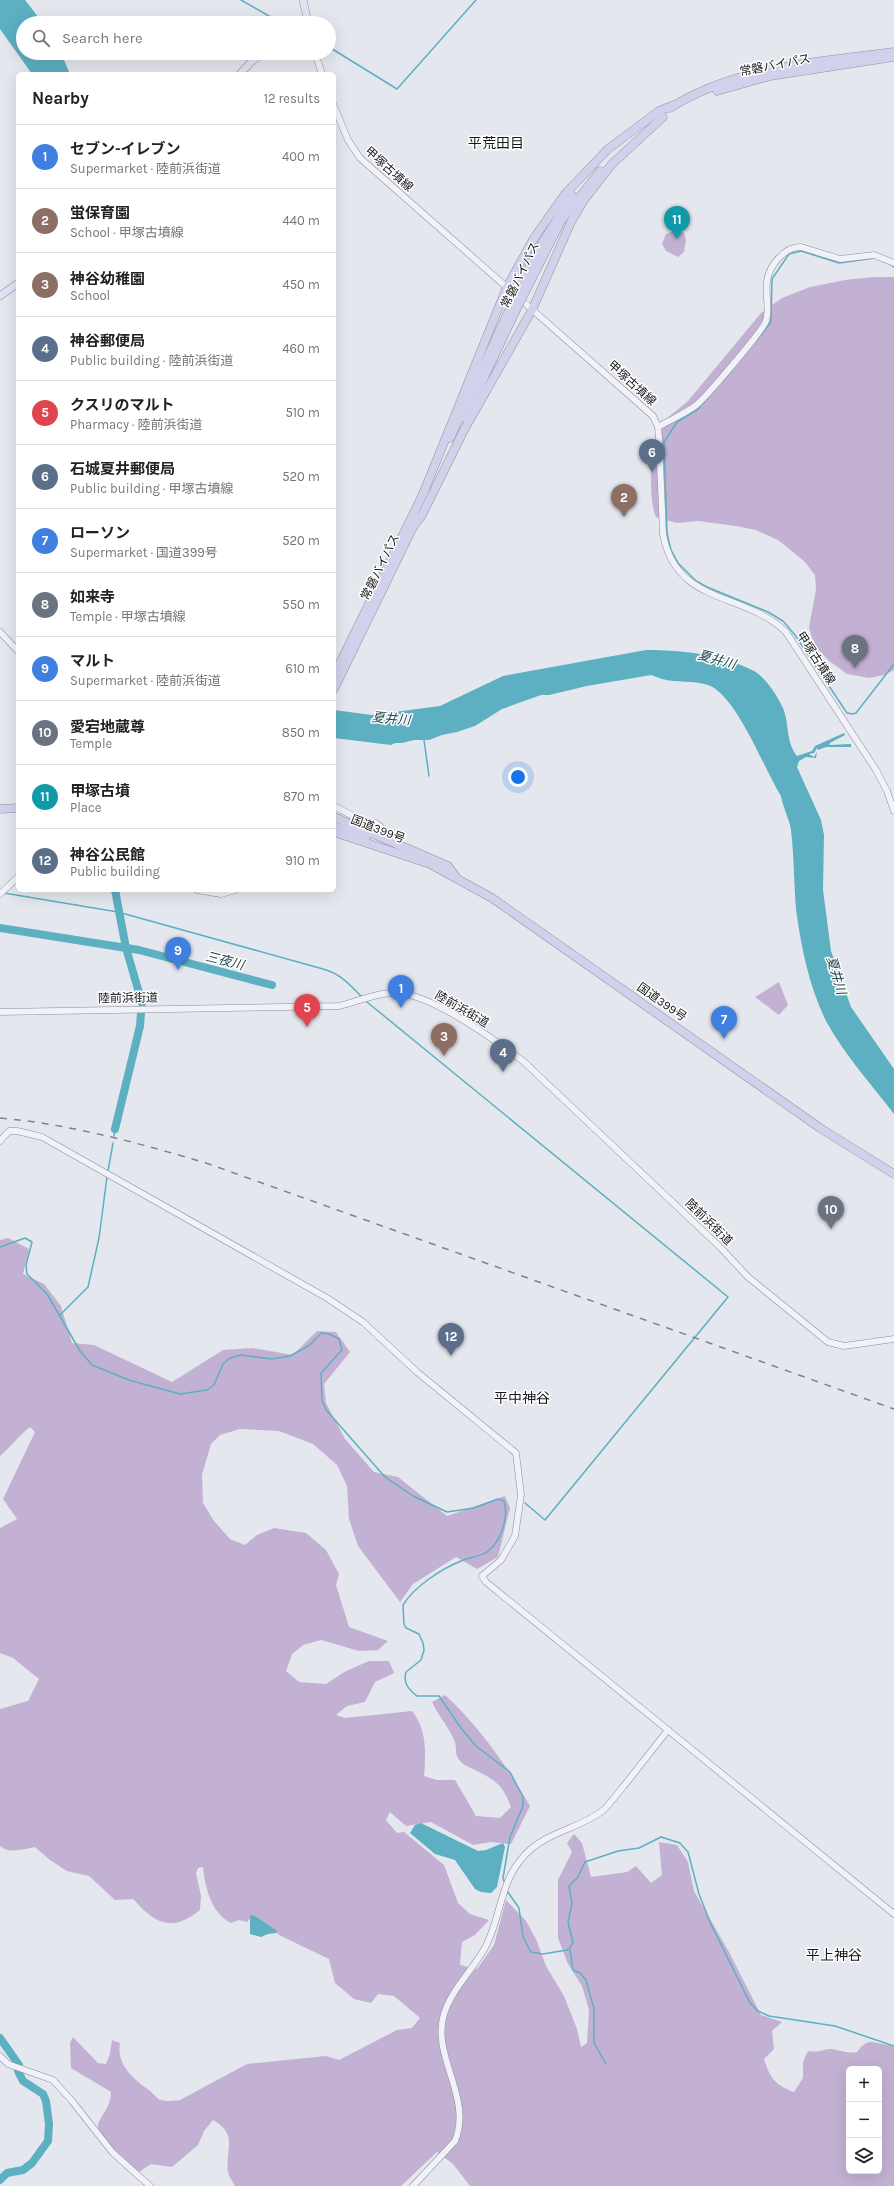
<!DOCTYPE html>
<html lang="en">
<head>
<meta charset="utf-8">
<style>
  body { margin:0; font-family:Karla,"Noto Sans JP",sans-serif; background:#f6f6f6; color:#222 }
  .controls { position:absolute; right:12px; bottom:12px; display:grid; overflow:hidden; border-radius:6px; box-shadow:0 4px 16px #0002 }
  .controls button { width:36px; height:36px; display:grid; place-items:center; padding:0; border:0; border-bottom:1px solid #e0e0e0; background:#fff; color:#222; font:20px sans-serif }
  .you { position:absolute; left:518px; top:777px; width:14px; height:14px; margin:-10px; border:3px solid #fff; border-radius:50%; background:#1a73e8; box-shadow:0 0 0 6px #1a73e833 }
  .badge { display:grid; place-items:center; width:26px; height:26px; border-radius:50%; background:#111827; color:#fff; font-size:13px; font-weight:700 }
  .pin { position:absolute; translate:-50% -33px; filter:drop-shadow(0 1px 2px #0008) }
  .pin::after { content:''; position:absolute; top:21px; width:14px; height:12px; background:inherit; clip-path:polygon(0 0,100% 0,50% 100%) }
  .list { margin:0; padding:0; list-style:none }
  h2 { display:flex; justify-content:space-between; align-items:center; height:52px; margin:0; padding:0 16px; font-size:17px }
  h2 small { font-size:13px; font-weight:400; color:#767676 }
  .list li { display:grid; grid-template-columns:26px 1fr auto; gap:12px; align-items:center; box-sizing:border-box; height:64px; padding:0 16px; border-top:1px solid #e0e0e0 }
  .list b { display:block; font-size:15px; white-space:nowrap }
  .list p { margin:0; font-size:13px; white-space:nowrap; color:#767676 }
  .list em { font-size:13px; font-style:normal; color:#767676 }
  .icon { flex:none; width:22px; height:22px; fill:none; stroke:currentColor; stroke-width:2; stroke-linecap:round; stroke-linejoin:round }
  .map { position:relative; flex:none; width:894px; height:2186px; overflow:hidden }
  .search { position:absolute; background:#fff; box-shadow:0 4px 16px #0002; left:16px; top:16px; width:320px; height:44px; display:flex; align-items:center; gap:10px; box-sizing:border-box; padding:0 14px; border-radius:22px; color:#767676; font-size:15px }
  .panel { position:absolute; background:#fff; box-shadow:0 4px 16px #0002; left:16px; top:72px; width:320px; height:820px; border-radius:6px }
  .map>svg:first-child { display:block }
  .green { fill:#c3b1d4; fill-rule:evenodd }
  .water { fill:#5cb0c1 }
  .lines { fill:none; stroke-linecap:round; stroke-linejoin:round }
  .stream { stroke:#5cb0c1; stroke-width:1.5 }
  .river { stroke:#5cb0c1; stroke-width:8 }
  .secondary-casing { stroke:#8c8f95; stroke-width:7 }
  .primary-casing { stroke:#9090a2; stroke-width:8 }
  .highway-casing { stroke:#9090a2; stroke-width:9 }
  .secondary { stroke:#f1f1f9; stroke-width:6 }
  .primary { stroke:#e3e3f3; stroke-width:7 }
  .highway { stroke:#d1d1eb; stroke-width:8 }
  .rail { stroke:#808286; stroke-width:1.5; stroke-dasharray:7 7; stroke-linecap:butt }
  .highway-bridge-casing { stroke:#9090a2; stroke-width:9; stroke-linecap:butt }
  .highway-bridge { stroke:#d1d1eb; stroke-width:8 }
  .labels { text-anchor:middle; stroke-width:3; stroke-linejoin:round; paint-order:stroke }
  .street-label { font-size:12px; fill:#161719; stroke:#fff }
  .water-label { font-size:13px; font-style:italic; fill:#20474f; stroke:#fff }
  .quarter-label { font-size:14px; fill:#161719; stroke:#fff }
</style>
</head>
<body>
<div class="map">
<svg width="894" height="2186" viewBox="0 0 894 2186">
  <rect width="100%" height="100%" fill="#e4e7ed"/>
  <!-- green -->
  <g class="green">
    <path d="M676,230l8,3 2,7 -2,12 -6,5 -12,-6 -4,-7 4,-10z"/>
    <path d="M873,277h21v393l-10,5 -15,3 -22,-4 -19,-14 -14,-15 -5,-18 7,-37 -1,-15 -11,-14 -26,-21 -22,-10 -20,-4 -38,-5 -21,2 -21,-6c-7,-16 -5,-51 -4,-69l6,-4 -3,-16 33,-27 73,-88 21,-15 28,-11 35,-7z"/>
    <path d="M779,982l9,23 -9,10 -24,-18z"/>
    <path d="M8,1238l21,11 -6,25 21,10 17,22 11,37 22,2 78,37 51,-32 29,-2 41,7 24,-24 19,1 14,20 -26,32 2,19 19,36 29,33 24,5 49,39 58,-20 5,12 -12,49 -21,12 -21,-12 -43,27 -13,18 -42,-56 -9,-27 -2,-33 -10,-21 -24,-21 -34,-13 -39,-2 -20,6 -9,9 -9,31 1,28 11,18 16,18 15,6 12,-10 17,-7 32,5 20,17 13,24 -3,11 13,42 39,14 -10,9 -19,1 -38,-11 -18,5 -11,9 -6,17 13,11 27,2 20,-13 23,-10h20l5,12 -19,9 -10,20 -18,4 -11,9 9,3 67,-7c15,19 14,42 12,65l13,4h18l21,36 24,2 11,-11c-7,-20 -15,-27 -34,-36 -5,-3 -12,-5 -16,-9 -7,-7 -4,-12 -6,-20 -6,-15 -16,-25 -23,-40l13,-7c34,31 62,71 85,111l-19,38 -20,-2 -18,3 -42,-23 -25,4 -16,-14 -4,8 11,13 7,-1 40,33 14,38 12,11 19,6 -14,15 -13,7 -2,23 17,4 17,-24 12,-45 20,21 10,18 10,27 18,30 13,33 4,18 6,-4 2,-33 -7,-24 -14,-22 -10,-26v-58l14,-28 -5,-9 7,-9 8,9 9,34 36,-5 9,-6 15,17 11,-8 -3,-33 18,3 11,17 6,29 35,61 32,63 21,7 -10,9 2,18 -10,10c6,19 11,26 30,33l9,-14v-16l5,-11c11,2 16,-2 23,-2 10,1 16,5 26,3 13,-18 18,-6 37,-7v141h-424l-17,-22 -16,-12 -36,34h-166c-2,-4 -6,-9 -7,-14 -3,-24 11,-37 -15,-52l-9,11 -6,14 -26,22 -21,-3 -12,8c-9,-8 -41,-35 -41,-46 1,-9 13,-18 13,-34l-40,-24 -1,-25 3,-6 25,26 8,1 4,-10 2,-14 8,3c-4,21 13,36 29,47 4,3 8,9 12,10 6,2 14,0 19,0l67,-36 79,-8 13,4 58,-30 15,-2 8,-10 -26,-22 -16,-2 -7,9 -17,-4 -19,-16 -6,-24 -48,-23 -29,-20 -5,6 -8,-2 -8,3c-20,-10 -26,-36 -28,-56l-5,1 -2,5 5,23 -1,14c-29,23 -44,14 -67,-11l-18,1 -26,-24 -22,-5 -17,-11 -15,-13c-10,2 -27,7 -35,-1v-137l28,-8 11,-22 -26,-21 -13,-5v-125l17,-9 -14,-20 32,-67 -5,-5c-11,8 -19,20 -30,29v-216zM849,2069h30v102h-30z"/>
  </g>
  <!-- water -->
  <g class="water">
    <path d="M0,0h25l18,23h-20v30h38l9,21h-38l-32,-45z"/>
    <path d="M646,650c36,0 75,4 108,21 11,6 23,24 28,35 8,16 3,35 15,50l15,-5 3,-5 29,-13 1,2 -15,8 -1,2 22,-1v3h-25l-8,3 -1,-2 -3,5 -5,1 5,3 3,-5 -1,6 -10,-1 -7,4 -2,6 24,53 3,15 -1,55 8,61 20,56 43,62v45c-23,-30 -50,-60 -68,-93 -17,-35 -25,-74 -30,-112 -2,-26 -2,-52 -5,-79 -2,-12 -8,-22 -10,-34 -17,-27 -45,-102 -73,-111 -15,-5 -31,-2 -46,-6 -4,-1 -7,-3 -11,-4l-64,11 -38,9h-8l-39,14 -27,17 -18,6 -15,3 -13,5h-15l-12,3h-7l-4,2 -57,-7v-28l38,5 68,-9 63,-30z"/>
    <path d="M421,1823l57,28 8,-1 17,-7 2,4 -8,40 -6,6 -10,-1 -6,-3 -20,-29 -20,-6 -25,-21 5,-8z"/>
    <path d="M250,1915l5,1 22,15 -1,2 -8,1 -7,3 -11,-3z"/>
  </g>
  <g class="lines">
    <!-- stream -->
    <g class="stream">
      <path d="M241,0l40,23"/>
      <path d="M329,47l68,42 79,-89"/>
      <path d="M888,263l6,4"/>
      <path d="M757,340l14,-18 1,-43 17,-25 12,-3 38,12 36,-5"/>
      <path d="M733,369l-36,41 -20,12 -13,20 3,91 4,17 7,13 18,18 11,6 61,25 15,9 12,14 52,78 6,1 3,-1 38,-49"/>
      <path d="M424,740l5,36"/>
      <path d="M4,893l114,19 205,57c18,5 26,15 39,28"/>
      <path d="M367,1002l361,295 -183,223 -20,-17"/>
      <path d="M114,1136l1,-7"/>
      <path d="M108,1171l5,-28"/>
      <path d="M0,1247l25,-9 7,4 -6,23 1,9 20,20 33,57 12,14 37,15 51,14 27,-4 7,-5 9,-21 7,-6 11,-3 31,4 18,-3 20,-11 11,-12 8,1 10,5 3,11 -21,23 1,28 5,10 58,66 28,19 34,16 27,-4 24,-9 6,2c5,16 -3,41 -17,51 -7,5 -18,5 -26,9 -20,8 -47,26 -58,44l1,19 2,4 13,6 4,9 1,7 -3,10 -15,12c-3,11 2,17 11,24h22l22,32 15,18 34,26 13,25v9l-13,31 -7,41 2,6"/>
      <path d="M60,1315l28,-28 11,-49 8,-61"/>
      <path d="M507,1891l12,17 4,29 8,15 12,2 24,-4 3,-2 3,-6 -5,-19 4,-20 -3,-17 9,-9 7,-15 33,-11 21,-3 22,-11 19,6 8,9 11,42 11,28 40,81 8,8 11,5 66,10 59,20"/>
      <path d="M570,1950l3,20 7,3 6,7 8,29v34l12,21"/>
    </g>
    <!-- river -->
    <g class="river">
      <path d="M115,890l11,58 16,55"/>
      <path d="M0,928l139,22 133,35"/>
      <path d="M115,1129l25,-103 1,-13"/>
      <path d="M0,2038l19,27 -1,6 5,10 20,13 3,7 3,23 -1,17 -16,22 -9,7 -16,3 -7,7"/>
    </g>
    <defs>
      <g id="secondary">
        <path d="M315,53l7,21"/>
        <path d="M334,106l14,34 12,18 293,258 5,11 1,11 4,96c13,72 81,57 123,98l90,138 11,21 7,20"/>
        <path d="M658,427c12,-7 26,-13 37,-21 9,-6 69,-77 71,-85 4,-13 -1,-27 1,-40 2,-15 18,-35 34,-34l39,12 34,-4 20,8"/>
        <path d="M0,632l18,19"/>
        <path d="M334,806l29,15 13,2 5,4 -1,8 3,3"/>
        <path d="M197,890l24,4 14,-4"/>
        <path d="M0,894l18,-17"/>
        <path d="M0,1012l339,-6c17,-4 40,-14 56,-13 35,0 100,47 128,68l197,186 28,30 80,65 16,4 50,-7"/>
        <path d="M0,1141l9,-10h8l25,6 285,161 36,24 54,50 99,81 5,42 -6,41 -14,24 -19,16 4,6 408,332"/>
        <path d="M0,2056l8,8 45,16 19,21 41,52 37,33"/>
        <path d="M413,2186l42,-45c18,-43 -24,-85 -11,-127 8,-26 31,-46 43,-70 16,-34 13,-68 44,-95 20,-17 49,-22 70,-37 8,-6 15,-17 22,-25 15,-19 30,-38 45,-57"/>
      </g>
      <g id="primary">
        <path d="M303,0l5,23"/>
        <path d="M240,74l11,-12 13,-9"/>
        <path d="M0,296l18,-13"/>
      </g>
      <g id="highway">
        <path d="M717,91l53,-15 124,-19"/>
        <path d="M670,108c67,-42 148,-46 224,-56"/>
        <path d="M520,286l16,-33 36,-58"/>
        <path d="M526,290l35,-69 39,-50"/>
        <path d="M465,418l51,-108"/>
        <path d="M450,438l61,-132"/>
        <path d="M423,494l84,-207 27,-49 31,-44 43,-45 51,-38 15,-6"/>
        <path d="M413,527l9,-12 42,-85 68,-120 39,-88 13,-22 28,-36 51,-47"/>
        <path d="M334,675l91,-185"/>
        <path d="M334,689l81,-166"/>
        <path d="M0,809l18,-1"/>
        <path d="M334,817l114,49 8,11"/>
        <path d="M334,826l32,11"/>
        <path d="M334,832l96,32 62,34 328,230 74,46"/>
      </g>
    </defs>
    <!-- secondary casing -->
    <use href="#secondary" class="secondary-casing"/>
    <!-- primary casing -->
    <use href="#primary" class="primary-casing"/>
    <!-- highway casing -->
    <use href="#highway" class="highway-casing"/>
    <!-- secondary -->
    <use href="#secondary" class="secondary"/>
    <!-- primary -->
    <use href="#primary" class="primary"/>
    <!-- highway -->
    <use href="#highway" class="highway"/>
    <!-- rail -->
    <path class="rail" d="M0,1118c69,6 139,25 206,45l688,246"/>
    <defs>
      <g id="highway-bridge">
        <path d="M511,306l9,-20"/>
        <path d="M516,310l10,-20"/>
      </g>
    </defs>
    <!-- highway-bridge casing -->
    <use href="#highway-bridge" class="highway-bridge-casing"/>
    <!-- highway-bridge -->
    <use href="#highway-bridge" class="highway-bridge"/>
  </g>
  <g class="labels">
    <!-- street labels -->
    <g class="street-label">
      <text transform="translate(775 65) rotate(-11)" y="4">常磐バイパス</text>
      <text transform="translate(389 169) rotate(42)" y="4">甲塚古墳線</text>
      <text transform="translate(520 275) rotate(-64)" y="4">常磐バイパス</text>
      <text transform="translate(632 383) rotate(42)" y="4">甲塚古墳線</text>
      <text transform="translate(380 567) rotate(-64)" y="4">常磐バイパス</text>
      <text transform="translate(816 658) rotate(57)" y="4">甲塚古墳線</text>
      <text transform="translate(378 829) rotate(21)" y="4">国道399号</text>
      <text transform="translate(128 998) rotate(-1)" y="4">陸前浜街道</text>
      <text transform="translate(662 1002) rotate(35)" y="4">国道399号</text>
      <text transform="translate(462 1009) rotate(30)" y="4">陸前浜街道</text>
      <text transform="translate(709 1222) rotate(44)" y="4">陸前浜街道</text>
    </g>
    <!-- water labels -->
    <g class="water-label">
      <text transform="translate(717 659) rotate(16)" y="5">夏井川</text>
      <text transform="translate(391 718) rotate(5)" y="5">夏井川</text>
      <text transform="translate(225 960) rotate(14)" y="5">三夜川</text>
      <text transform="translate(837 975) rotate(74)" y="5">夏井川</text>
    </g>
    <!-- quarter labels -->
    <g class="quarter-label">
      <text x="496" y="148">平荒田目</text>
      <text x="522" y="1403">平中神谷</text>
      <text x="834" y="1960">平上神谷</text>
    </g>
  </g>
</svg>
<div class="controls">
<button>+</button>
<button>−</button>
<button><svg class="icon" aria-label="layers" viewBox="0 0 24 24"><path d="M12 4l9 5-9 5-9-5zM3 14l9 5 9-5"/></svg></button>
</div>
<div class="you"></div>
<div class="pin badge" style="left:401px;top:1008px;background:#3f7fe0">1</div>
<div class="pin badge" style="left:624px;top:517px;background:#8d6e63">2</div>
<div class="pin badge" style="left:444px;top:1056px;background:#8d6e63">3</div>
<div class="pin badge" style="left:503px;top:1072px;background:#5c6f8a">4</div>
<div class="pin badge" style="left:307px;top:1027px;background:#e0444e">5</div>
<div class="pin badge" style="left:652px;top:472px;background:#5c6f8a">6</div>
<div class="pin badge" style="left:724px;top:1039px;background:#3f7fe0">7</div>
<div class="pin badge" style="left:855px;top:668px;background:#6b7280">8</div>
<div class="pin badge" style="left:178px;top:970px;background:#3f7fe0">9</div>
<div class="pin badge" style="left:831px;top:1229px;background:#6b7280">10</div>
<div class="pin badge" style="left:677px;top:239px;background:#0f9aa8">11</div>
<div class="pin badge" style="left:451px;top:1356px;background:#5c6f8a">12</div>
<div class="search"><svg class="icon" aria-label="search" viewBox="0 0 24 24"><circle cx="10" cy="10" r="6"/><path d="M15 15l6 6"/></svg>Search here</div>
<section class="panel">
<h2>Nearby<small>12 results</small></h2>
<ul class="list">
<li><span class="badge" style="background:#3f7fe0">1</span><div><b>セブン-イレブン</b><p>Supermarket · 陸前浜街道</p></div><em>400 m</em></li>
<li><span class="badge" style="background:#8d6e63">2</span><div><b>蛍保育園</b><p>School · 甲塚古墳線</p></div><em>440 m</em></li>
<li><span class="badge" style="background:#8d6e63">3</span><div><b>神谷幼稚園</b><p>School</p></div><em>450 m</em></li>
<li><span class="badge" style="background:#5c6f8a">4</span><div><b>神谷郵便局</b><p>Public building · 陸前浜街道</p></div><em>460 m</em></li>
<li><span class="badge" style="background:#e0444e">5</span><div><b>クスリのマルト</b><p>Pharmacy · 陸前浜街道</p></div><em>510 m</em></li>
<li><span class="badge" style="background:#5c6f8a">6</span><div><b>石城夏井郵便局</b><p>Public building · 甲塚古墳線</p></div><em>520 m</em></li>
<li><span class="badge" style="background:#3f7fe0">7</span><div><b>ローソン</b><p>Supermarket · 国道399号</p></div><em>520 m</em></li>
<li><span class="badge" style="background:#6b7280">8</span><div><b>如来寺</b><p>Temple · 甲塚古墳線</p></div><em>550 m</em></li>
<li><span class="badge" style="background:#3f7fe0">9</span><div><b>マルト</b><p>Supermarket · 陸前浜街道</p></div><em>610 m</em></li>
<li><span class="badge" style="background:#6b7280">10</span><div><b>愛宕地蔵尊</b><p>Temple</p></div><em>850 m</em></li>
<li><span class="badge" style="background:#0f9aa8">11</span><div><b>甲塚古墳</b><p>Place</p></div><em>870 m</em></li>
<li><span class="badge" style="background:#5c6f8a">12</span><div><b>神谷公民館</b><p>Public building</p></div><em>910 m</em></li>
</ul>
</section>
</div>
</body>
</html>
